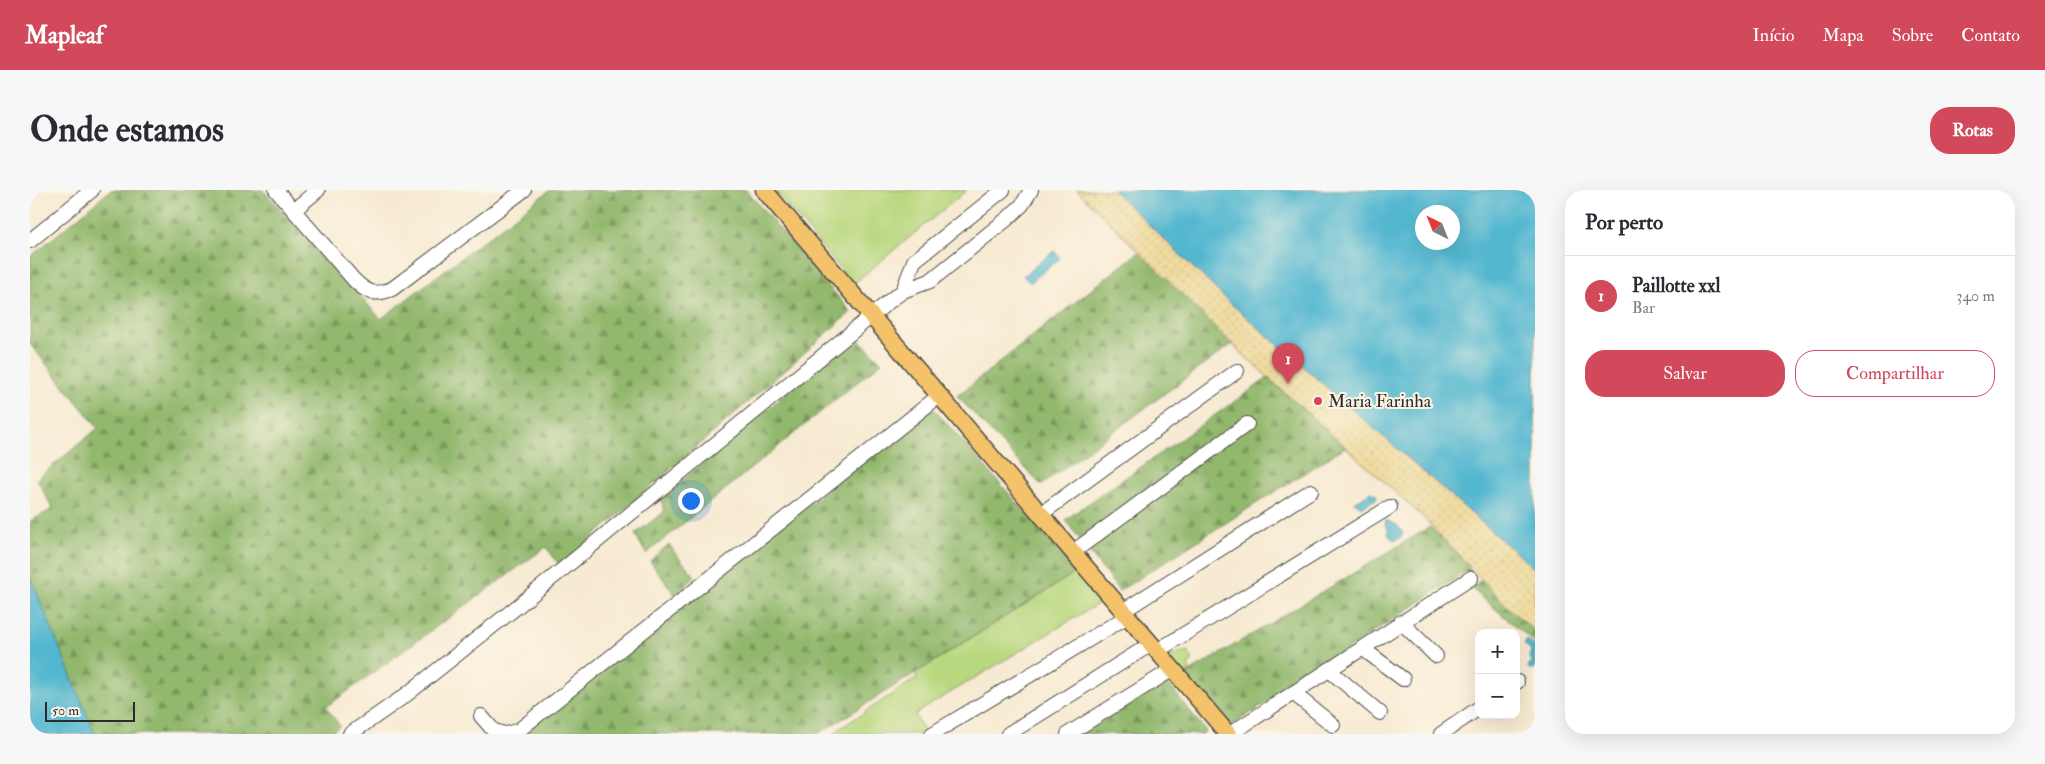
<!DOCTYPE html>
<html lang="pt">
<head>
<meta charset="utf-8">
<style>
  body { margin:0; font-family:"IM FELL Double Pica",serif; background:#f7f7f7; color:#2b2b33 }
  .controls { position:absolute; right:15px; bottom:15px; display:grid; overflow:hidden; border-radius:10px; box-shadow:0 5px 20px #0002 }
  .controls button { width:45px; height:45px; display:grid; place-items:center; padding:0; border:0; border-bottom:1px solid #e1e1e2; background:#fff; color:#2b2b33; font:25px sans-serif }
  .compass { position:absolute; left:1385px; top:15px; width:45px; height:45px; border-radius:50%; background:#fff; box-shadow:0 5px 20px #0002; rotate:317deg }
  .scale { position:absolute; left:15px; bottom:12px; width:90px; box-sizing:border-box; padding-left:5px; border:2px solid #2b2b2b; border-top:0; font-size:14px; line-height:18px; white-space:nowrap; color:#2b2b2b; -webkit-text-stroke:4px #fcf5e5; paint-order:stroke }
  .you { position:absolute; left:660px; top:310px; width:18px; height:18px; margin:-12px; border:4px solid #fff; border-radius:50%; background:#1a73e8; box-shadow:0 0 0 8px #1a73e833 }
  .badge { display:grid; place-items:center; width:32px; height:32px; border-radius:50%; background:#d1495b; color:#fff; font-size:16px; font-weight:700 }
  .pin { position:absolute; translate:-50% -41px; filter:drop-shadow(0 1px 2px #0008) }
  .pin::after { content:''; position:absolute; top:26px; width:18px; height:15px; background:inherit; clip-path:polygon(0 0,100% 0,50% 100%) }
  .list { margin:0; padding:0; list-style:none }
  h2 { display:flex; justify-content:space-between; align-items:center; height:65px; margin:0; padding:0 20px; font-size:21px }
  h2 small { font-size:16px; font-weight:400; color:#7c7c81 }
  .list li { display:grid; grid-template-columns:32px 1fr auto; gap:15px; align-items:center; box-sizing:border-box; height:80px; padding:0 20px; border-top:1px solid #e1e1e2 }
  .list b { display:block; font-size:19px; white-space:nowrap }
  .list p { margin:0; font-size:16px; white-space:nowrap; color:#7c7c81 }
  .list em { font-size:16px; font-style:normal; color:#7c7c81 }
  .actions { display:flex; gap:10px; padding:15px 20px }
  .actions a { flex:1; padding:11px 0; border:1px solid #d1495b; border-radius:20px; text-align:center; font-size:18px; color:#d1495b }
  .actions .main { background:#d1495b; color:#fff }
  .map { position:relative; flex:none; width:1505px; height:544px; overflow:hidden; border-radius:20px }
  header { display:flex; align-items:center; gap:30px; box-sizing:border-box; height:70px; padding:0 25px; background:#d1495b; color:#fff }
  header strong { font-size:24px }
  nav { display:flex; gap:28px; margin-inline-start:auto; font-size:18px }
  .intro { display:flex; align-items:center; justify-content:space-between; box-sizing:border-box; height:120px; padding:0 30px }
  h1 { margin:0; font-size:35px }
  .button { padding:12px 22px; border-radius:20px; background:#d1495b; color:#fff; font-size:18px; font-weight:700 }
  main { display:flex; gap:30px; padding:0 30px }
  aside { flex:1; background:#fff; border-radius:20px; box-shadow:0 5px 20px #0002 }
  .map>svg:first-child { display:block }
  .green { fill:#b8d77e; stroke:#728154 }
  .forest { fill:url(#forest-firs); stroke:#5e724c }
  .sand { fill:url(#sand-dots); stroke:#8c8264 }
  .water { fill:#52b7d0; stroke:#3e717e; fill-rule:evenodd }
  .lines { fill:none; stroke-linecap:round; stroke-linejoin:round }
  .minor-casing { stroke:#4a4844; stroke-width:16 }
  .major-casing { stroke:#4a4844; stroke-width:19 }
  .minor { stroke:#fff; stroke-width:14 }
  .major { stroke:#f3c26a; stroke-width:16 }
  .poi-dot { fill:#d1495b; stroke:#fcf5e5; stroke-width:2 }
  .labels { text-anchor:middle; stroke-width:4; stroke-linejoin:round; paint-order:stroke }
  .poi-label { font-size:18px; fill:#2b2b2b; stroke:#fcf5e5; text-anchor:start }
</style>
</head>
<body>
<header>
<strong>Mapleaf</strong>
<nav><a>Início</a><a>Mapa</a><a>Sobre</a><a>Contato</a></nav>
</header>
<div class="intro"><h1>Onde estamos</h1><a class="button">Rotas</a></div>
<main>
<div class="map">
<svg width="1505" height="544" viewBox="0 0 1505 544">
  <defs>
    <pattern id="forest-firs" width="22" height="20" patternUnits="userSpaceOnUse" patternTransform="scale(1.25)"><rect width="22" height="20" fill="#92b86d"/><path d="M5 1l3.5 6h-7zM16 11l3.5 6h-7z" fill="#77965a"/></pattern>
    <pattern id="sand-dots" width="8" height="8" patternUnits="userSpaceOnUse" patternTransform="scale(1.25)"><rect width="8" height="8" fill="#eeda9e"/><path d="M2 2h.1M6 6h.1" fill="none" stroke="#cb8" stroke-width="1.8" stroke-linecap="round"/></pattern>
  </defs>
  <rect width="100%" height="100%" fill="#fcf5e5"/>
  <filter id="ink" filterUnits="userSpaceOnUse"><feTurbulence type="fractalNoise" baseFrequency=".02" numOctaves="2"/><feDisplacementMap in="SourceGraphic" scale="10" xChannelSelector="R" yChannelSelector="G"/><feConvolveMatrix kernelMatrix="1 2 1 2 8 2 1 2 1" color-interpolation-filters="sRGB"/></filter>
  <filter id="wash" filterUnits="userSpaceOnUse"><feTurbulence type="fractalNoise" baseFrequency=".0096" numOctaves="4" result="noise"/><feDisplacementMap in="SourceGraphic" scale="20" xChannelSelector="R" yChannelSelector="G"/><feGaussianBlur stdDeviation="1.12" result="paint"/><feColorMatrix in="noise" values="0 0 0 0 0 0 0 0 0 0 0 0 0 0 0 0 0 1.4 0 .05"/><feComposite in="paint" operator="in"/></filter>
  <g filter="url(#wash)">
    <rect width="100%" height="100%" fill="#f7ead2"/>
    <!-- green -->
    <g class="green">
      <path d="M744,0h193l-114,94z"/>
      <path d="M1048,381l23,31 -186,112 10,20h-90l1,-3 81,-53 -1,-5z"/>
      <path d="M1158,461l5,10 -5,4 2,6 -7,5 -14,-18 9,-5z"/>
    </g>
    <!-- forest -->
    <g class="forest">
      <path d="M81,0h152l118,129 169,-129h196l105,122 -291,254 -14,-19 -220,160 14,19 -12,8h-233l-65,-158v-55l23,-12 -16,-30 61,-51 -68,-84v-87z"/>
      <path d="M1110,61l92,93 -191,141 -84,-89z"/>
      <path d="M825,146l27,26 -236,192 -11,-20 29,-22 -3,-14z"/>
      <path d="M1238,188l77,69 -226,144 -54,-71z"/>
      <path d="M901,216l147,165 -260,163h-297z"/>
      <path d="M1400,337l41,41 -240,158 -48,-50z"/>
      <path d="M639,354l6,9 20,23 -19,20 -26,-35z"/>
      <path d="M1476,370l29,26v57l-64,-55z"/>
      <path d="M1136,491l40,50 -4,3h-121z"/>
    </g>
    <!-- sand -->
    <path class="sand" d="M1047,0h36l116,112 306,267v62l-25,-22 -88,-93 -183,-165z"/>
    <!-- water -->
    <g class="water">
      <path d="M1083,0h422v379l-306,-267zM1392,22h30v30h-30z"/>
      <path d="M1024,61l6,7 -30,25 -7,-7z"/>
      <path d="M1341,302l6,3 -1,4 -14,8 -8,-5z"/>
      <path d="M1356,330l11,5 6,8 -2,5 -7,2 -5,-4 -1,-7 -3,-4z"/>
      <path d="M0,386l3,7 62,151h-65z"/>
      <path d="M1497,450l8,6v23l-2,2 -5,-3 1,-4 4,-2 -4,-5 2,-7 -7,-6z"/>
    </g>
  </g>
  <g filter="url(#ink)">
    <g class="lines">
      <defs>
        <g id="minor">
          <path d="M246,0l78,90c13,13 20,16 38,9l132,-99"/>
          <path d="M264,20l24,-20"/>
          <path d="M0,51l62,-51"/>
          <path d="M873,101l11,-30 89,-71"/>
          <path d="M1011,324l196,-143"/>
          <path d="M1043,362l174,-128"/>
          <path d="M1093,421l188,-120"/>
          <path d="M1371,432l35,34"/>
          <path d="M1332,458l41,31"/>
          <path d="M1127,461l233,-144"/>
          <path d="M1299,480l51,43"/>
          <path d="M1486,492h1"/>
          <path d="M1263,503l40,32"/>
          <path d="M451,526l13,15 11,3"/>
          <path d="M320,544l56,-39 112,-89 374,-307 11,-8 27,-10 77,-62 15,-14 9,-15"/>
          <path d="M477,544l12,-4 420,-334"/>
          <path d="M902,544l196,-118"/>
          <path d="M978,544l143,-90"/>
          <path d="M1038,544l105,-65"/>
          <path d="M1200,544l241,-156"/>
          <path d="M1411,544l38,-26"/>
        </g>
        <path id="major" d="M734,0l464,544"/>
      </defs>
      <!-- minor casing -->
      <use href="#minor" class="minor-casing"/>
      <!-- major casing -->
      <use href="#major" class="major-casing"/>
      <!-- minor -->
      <use href="#minor" class="minor"/>
      <!-- major -->
      <use href="#major" class="major"/>
    </g>
  </g>
  <!-- markers -->
  <circle class="poi-dot" cx="1288" cy="211" r="5"/>
  <g class="labels">
    <!-- poi labels -->
    <g class="poi-label">
      <text x="1298" y="217">Maria Farinha</text>
    </g>
  </g>
</svg>
<div class="controls">
<button>+</button>
<button>−</button>
</div>
<svg class="compass" viewBox="-18 -18 36 36"><path d="M0-13l5 13h-10z" fill="#e53935"/><path d="M0 13l5-13h-10z" fill="#7c7c81"/></svg>
<div class="scale">50 m</div>
<div class="you"></div>
<div class="pin badge" style="left:1258px;top:194px">1</div>
</div>
<aside>
<h2>Por perto<small></small></h2>
<ul class="list">
<li><span class="badge">1</span><div><b>Paillotte xxl</b><p>Bar</p></div><em>340 m</em></li>
</ul>
<div class="actions"><a class="main">Salvar</a><a>Compartilhar</a></div>
</aside>
</main>
</body>
</html>
